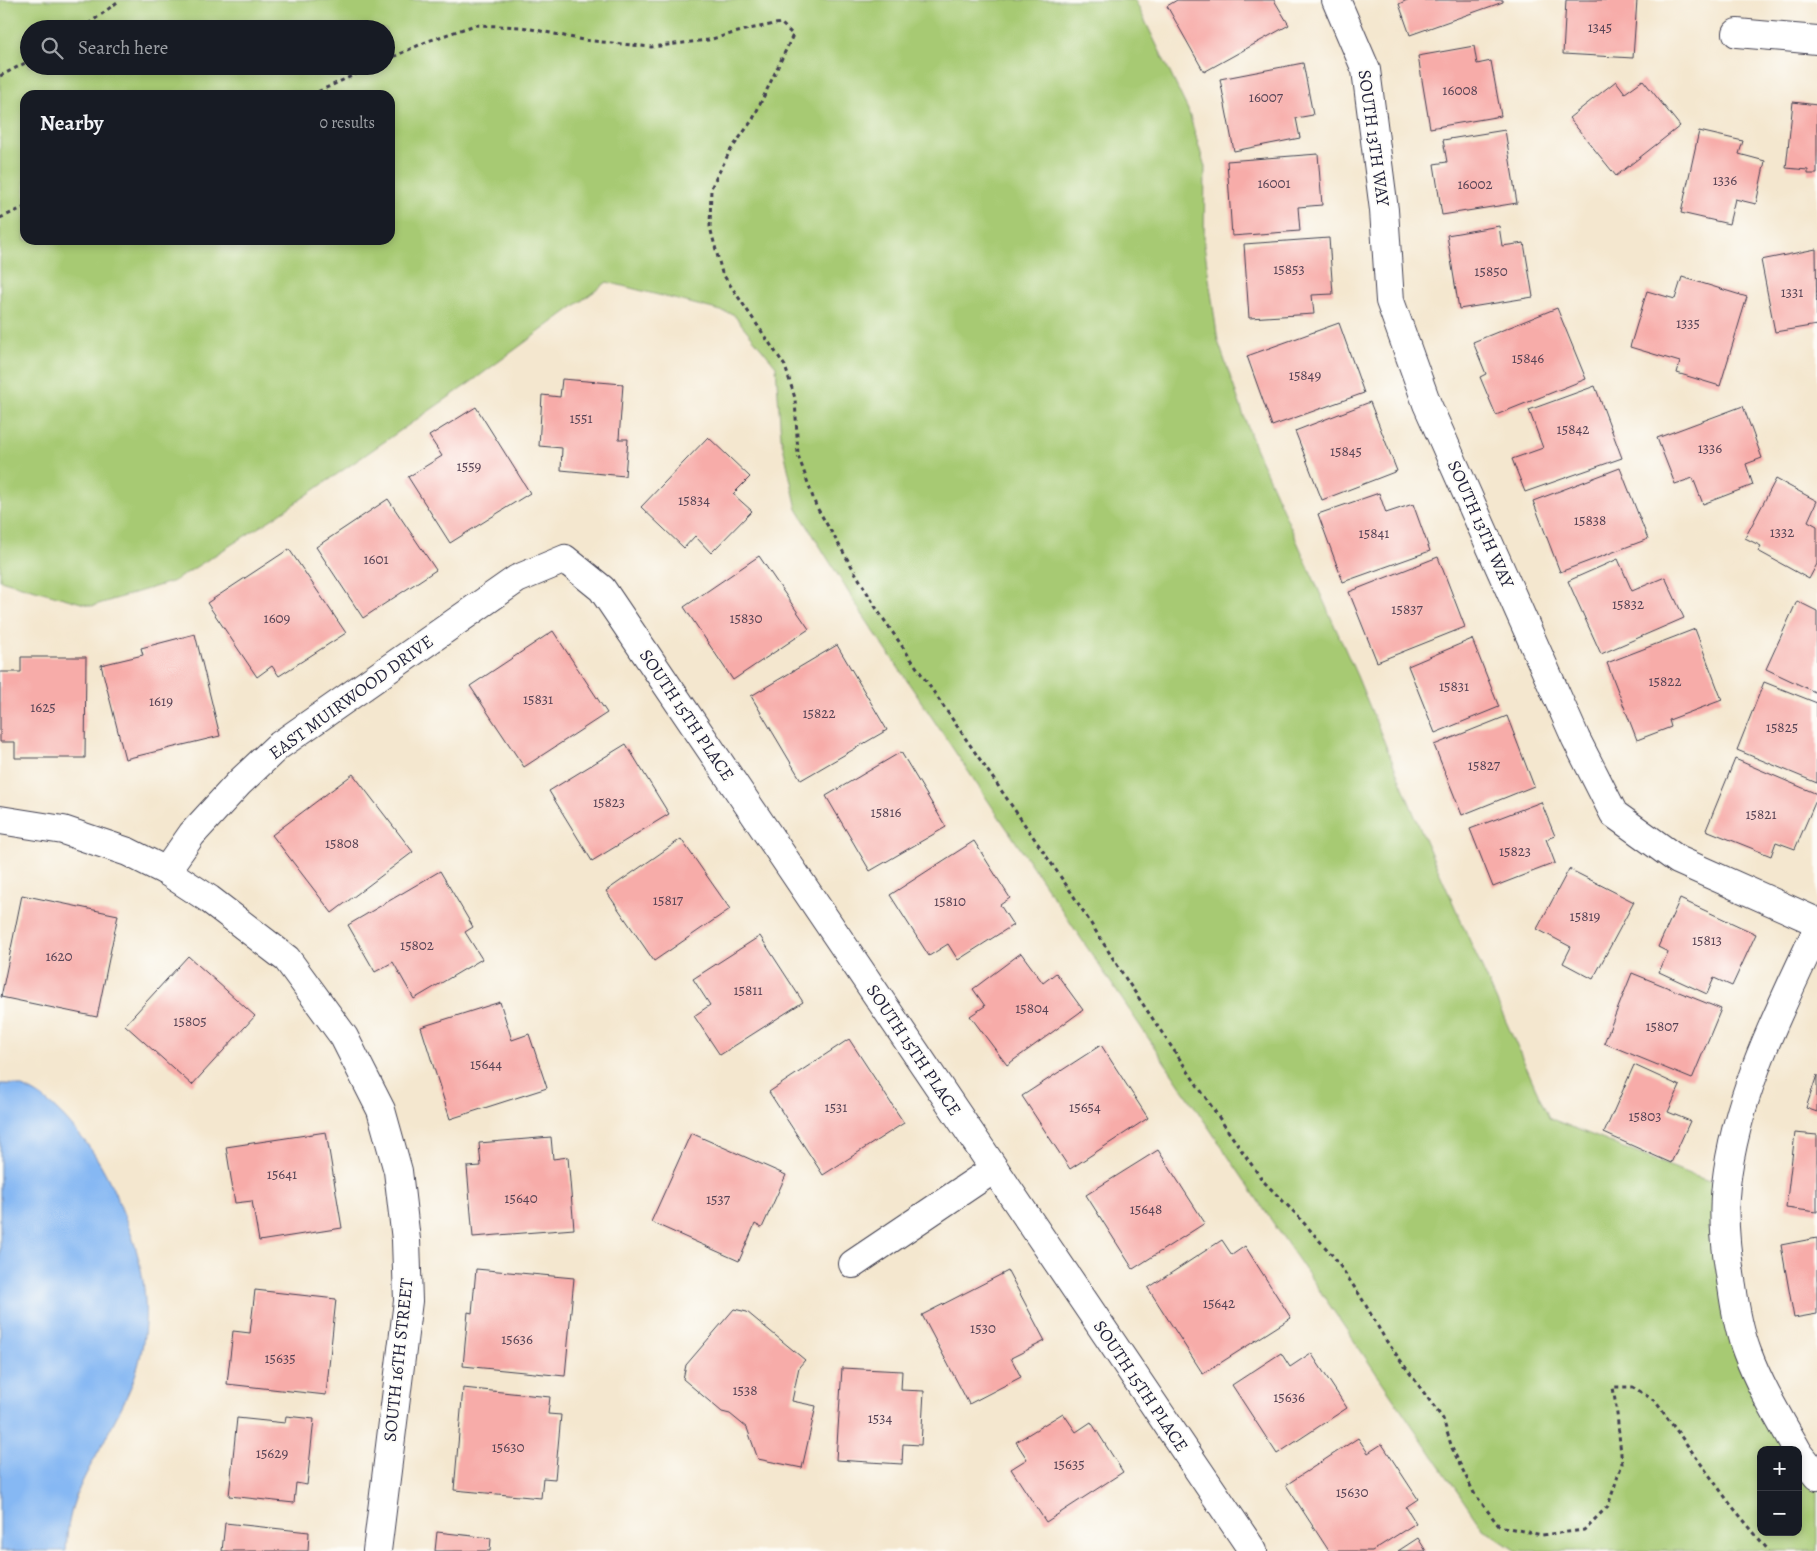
<!DOCTYPE html>
<html lang="en">
<head>
<meta charset="utf-8">
<style>
  body { margin:0; font-family:Alegreya,serif; background:#20242c; color:#f1f3f6 }
  .controls { position:absolute; right:15px; bottom:15px; display:grid; overflow:hidden; border-radius:10px; box-shadow:0 2px 8px #0003 }
  .controls button { width:45px; height:45px; display:grid; place-items:center; padding:0; border:0; border-bottom:1px solid #363941; background:#171b24; color:#f1f3f6; font:25px sans-serif }
  .list { margin:0; padding:0; list-style:none }
  h2 { display:flex; justify-content:space-between; align-items:center; height:65px; margin:0; padding:0 20px; font-size:21px }
  h2 small { font-size:16px; font-weight:400; color:#9ea1a6 }
  .icon { flex:none; width:28px; height:28px; fill:none; stroke:currentColor; stroke-width:2; stroke-linecap:round; stroke-linejoin:round }
  .map { position:relative; flex:none; width:1817px; height:1551px; overflow:hidden }
  .search { position:absolute; background:#171b24; box-shadow:0 2px 8px #0003; left:20px; top:20px; width:375px; height:55px; display:flex; align-items:center; gap:12px; box-sizing:border-box; padding:0 18px; border-radius:28px; color:#9ea1a6; font-size:19px }
  .panel { position:absolute; background:#171b24; box-shadow:0 2px 8px #0003; left:20px; top:90px; width:375px; height:155px; border-radius:15px }
  .map>svg:first-child { display:block }
  .green { fill:#a7ca73; stroke:#647657; fill-rule:evenodd }
  .water { fill:#86b8f3; stroke:#546d97 }
  .building { fill:#f7aca9 }
  .lines { fill:none; stroke-linecap:round; stroke-linejoin:round }
  .minor-casing { stroke:#424051; stroke-width:30 }
  .path { stroke:#424051; stroke-width:3; stroke-dasharray:4 4; stroke-linecap:butt }
  .minor { stroke:#fff; stroke-width:28 }
  .labels { text-anchor:middle; stroke-width:4; stroke-linejoin:round; paint-order:stroke }
  .number-label { font-size:15px; fill:#574456 }
  .street-label { font-size:18px; fill:#22223b; stroke:#fdfcf7 }
</style>
</head>
<body>
<div class="map">
<svg width="1817" height="1551" viewBox="0 0 1817 1551">
  <rect width="100%" height="100%" fill="#fdfcf7"/>
  <filter id="ink" filterUnits="userSpaceOnUse"><feTurbulence type="fractalNoise" baseFrequency=".02" numOctaves="2"/><feDisplacementMap in="SourceGraphic" scale="10" xChannelSelector="R" yChannelSelector="G"/><feConvolveMatrix kernelMatrix="1 2 1 2 8 2 1 2 1" color-interpolation-filters="sRGB"/></filter>
  <filter id="wash" filterUnits="userSpaceOnUse"><feTurbulence type="fractalNoise" baseFrequency=".0096" numOctaves="4" result="noise"/><feDisplacementMap in="SourceGraphic" scale="20" xChannelSelector="R" yChannelSelector="G"/><feGaussianBlur stdDeviation="1.12" result="paint"/><feColorMatrix in="noise" values="0 0 0 0 0 0 0 0 0 0 0 0 0 0 0 0 0 1.4 0 .05"/><feComposite in="paint" operator="in"/></filter>
  <g filter="url(#wash)">
    <rect width="100%" height="100%" fill="#f4e7cf"/>
    <!-- green -->
    <path class="green" d="M0,0h1135l53,110 17,57 -1,77 14,97 36,104 103,231 67,162 125,280 148,59 29,9 9,124 62,140h-36v82h37v-80l19,24v75h-301l-33,-22 -218,-318 -405,-600 -63,-102 -16,-72 -5,-71 -43,-52 -126,-32 -136,100 -196,135 -101,64 -82,25 -92,-26zM29,29h357v37h-357zM25,95h365v145h-365z"/>
    <!-- water -->
    <path class="water" d="M0,1084c5,0 11,0 15,1 30,7 53,36 72,59 19,25 31,55 42,84 17,45 22,91 9,138 -7,26 -22,51 -34,75 -13,25 -29,49 -34,76 -3,11 -3,23 -4,34h-66z"/>
    <g id="blocks">
      <!-- building -->
      <g class="building">
        <path d="M1177,0h97l15,25 -85,47 -37,-66z"/>
        <path d="M1407,0h96v2l-93,33 -11,-31z"/>
        <path d="M1566,0h71l-4,58 -70,-4z"/>
        <path d="M1474,46l3,18 14,-3 10,55 -71,12 -12,-72z"/>
        <path d="M1303,63l10,52 -17,3 4,20 -66,13 -14,-72z"/>
        <path d="M1643,80l37,46 -64,50 -47,-58 47,-37 9,12z"/>
        <path d="M1793,102l24,3v69h-9v-4l-22,-2z"/>
        <path d="M1505,130l12,73 -75,12 -8,-51 13,-2 -4,-22z"/>
        <path d="M1699,131l44,10 -4,13 26,7 -9,43 -21,-5 -6,25 -48,-11z"/>
        <path d="M1318,154l4,51 -24,2 2,24 -68,5 -5,-75z"/>
        <path d="M1499,226l3,20 22,-3 9,54 -74,12 -12,-74z"/>
        <path d="M1329,238l4,56 -21,1 2,19 -65,4 -5,-74z"/>
        <path d="M1816,249l1,76 -42,7 -14,-72z"/>
        <path d="M1682,277l65,20 -27,89 -43,-13 3,-11 -50,-15 17,-56 28,8z"/>
        <path d="M1557,308l29,71 -90,36 -16,-38 6,-3 -13,-32z"/>
        <path d="M1339,323l25,70 -92,33 -25,-70z"/>
        <path d="M562,379l61,5 -4,55h9l-3,37 -64,-6 1,-22 -23,-2 3,-51 18,2z"/>
        <path d="M1595,386l27,72 -97,34 -13,-33 31,-11 -14,-38z"/>
        <path d="M1370,402l27,69 -75,29 -27,-69z"/>
        <path d="M1743,406l19,52 -16,6 7,21 -50,19 -10,-26 -18,6 -18,-46z"/>
        <path d="M476,407l54,86 -80,50 -42,-66 34,-21 -13,-20z"/>
        <path d="M708,437l42,40 -17,17 19,17 -41,42 -16,-17 -11,12 -43,-41z"/>
        <path d="M1620,468l28,71 -88,33 -27,-71z"/>
        <path d="M1776,479l41,22 -9,20 9,5v38l-8,15 -51,-28 3,-5 -16,-8z"/>
        <path d="M1379,493l7,20 27,-9 17,47 -87,31 -25,-68z"/>
        <path d="M388,499l48,71 -73,48 -47,-71z"/>
        <path d="M289,549l57,84 -67,43 -7,-10 -15,11 -50,-74z"/>
        <path d="M759,556l50,73 -76,51 -49,-73z"/>
        <path d="M1438,557l27,70 -88,35 -28,-70z"/>
        <path d="M1618,559l14,32 33,-14 19,41 -83,36 -33,-73z"/>
        <path d="M1797,601l20,10v82l-51,-24z"/>
        <path d="M1695,629l27,71 -53,20 2,7 -34,13 -30,-77z"/>
        <path d="M553,631l54,82 -83,54 -54,-81z"/>
        <path d="M195,634l25,102 -95,23 -24,-94 42,-10 -2,-7z"/>
        <path d="M1472,639l27,68 -64,26 -27,-67z"/>
        <path d="M837,645l50,85 -86,50 -50,-84z"/>
        <path d="M21,657h65l-1,101h-70v-16h-15v-70h21z"/>
        <path d="M1764,682l53,21v80l-80,-33z"/>
        <path d="M1507,716l27,70 -72,29 -28,-70z"/>
        <path d="M626,744l43,70 -77,47 -43,-70z"/>
        <path d="M901,752l45,75 -76,44 -44,-75z"/>
        <path d="M1735,759l82,35v4l-22,51 -19,-7 -5,14 -65,-26z"/>
        <path d="M353,774l60,78 -81,61 -60,-78z"/>
        <path d="M1541,802l14,34 -9,3 9,24 -62,24 -23,-58z"/>
        <path d="M681,839l49,70 -76,52 -48,-70z"/>
        <path d="M974,841l36,57 -10,7 13,20 -55,35 -10,-16 -19,12 -39,-61z"/>
        <path d="M1569,869l65,33 -41,77 -30,-16 8,-16 -34,-18z"/>
        <path d="M440,871l33,56 -8,5 17,27 -68,40 -21,-37 -18,10 -27,-47z"/>
        <path d="M22,895l96,20 -21,102 -96,-20z"/>
        <path d="M1680,899l76,35 -24,52 -18,-8 -7,16 -48,-22 9,-20 -10,-5z"/>
        <path d="M760,936l43,66 -83,53 -26,-39 16,-11 -17,-26z"/>
        <path d="M1021,953l22,30 13,-10 27,37 -76,55 -37,-49 15,-10 -12,-17z"/>
        <path d="M188,956l67,60 -63,69 -67,-60z"/>
        <path d="M1632,973l89,36 -29,70 -88,-36z"/>
        <path d="M500,1002l12,38 17,-6 18,54 -97,31 -29,-92z"/>
        <path d="M849,1039l55,84 -81,52 -54,-83z"/>
        <path d="M1101,1045l47,73 -78,51 -48,-73z"/>
        <path d="M1634,1065l46,21 -12,26 22,9 -19,42 -67,-30z"/>
        <path d="M1817,1075v37l-11,-4z"/>
        <path d="M326,1132l16,96 -83,13 -7,-40 -17,2 -9,-56z"/>
        <path d="M691,1133l95,42 -24,53 -7,-4 -16,37 -88,-39z"/>
        <path d="M1795,1133l22,2v77l-31,-4z"/>
        <path d="M551,1137l2,22 15,-2 6,72 -101,8 -6,-70 14,-1 -2,-23z"/>
        <path d="M1158,1150l47,73 -72,46 -47,-74z"/>
        <path d="M1817,1238v76l-23,4 -13,-73z"/>
        <path d="M1222,1240l10,15 13,-9 46,72 -88,56 -55,-86z"/>
        <path d="M476,1269l98,9 -9,98 -102,-10 5,-54 4,1z"/>
        <path d="M1008,1271l37,70 -34,17 10,19 -52,27 -47,-89z"/>
        <path d="M255,1290l81,9 -10,96 -99,-11 6,-53 17,2z"/>
        <path d="M734,1309l13,3 58,48 -6,7 -7,34 24,5 -14,62 -44,-9 -11,-31 -17,-14 -8,-2 -39,-33 3,-14z"/>
        <path d="M1281,1353l9,14 21,-14 36,55 -70,46 -45,-69z"/>
        <path d="M842,1368l60,3 -1,19 23,1 -3,54 -18,-1 -1,20 -66,-4z"/>
        <path d="M463,1388l87,9 -2,17 13,1 -6,64 -12,-1 -2,20 -87,-8z"/>
        <path d="M1063,1413l13,19 15,-10 32,50 -77,50 -35,-53 16,-10 -11,-17z"/>
        <path d="M286,1416l28,3 -7,66 -11,-2 -2,20 -65,-7 8,-78 48,5z"/>
        <path d="M1358,1438l10,15 14,-9 36,55 -12,8 10,16 -44,28h-43l-43,-66z"/>
        <path d="M225,1523l84,9 -1,19h-86z"/>
        <path d="M437,1532l54,6 -1,13h-55z"/>
        <path d="M1418,1538l8,13h-28z"/>
      </g>
    </g>
  </g>
  <g filter="url(#ink)">
    <use href="#blocks" fill-opacity="0" stroke="#424051" stroke-width="1"/>
    <g class="lines">
      <defs>
        <g id="minor">
          <path d="M1336,0l30,70 18,140 6,91 37,103 149,335 38,75 64,46 139,62"/>
          <path d="M1737,33l80,7"/>
          <path d="M0,820l63,10 65,22 38,19 43,28 78,60 57,78 37,73 17,61 8,69 2,61 -31,250"/>
          <path d="M166,871l26,-37 47,-51 38,-36 240,-168 48,-20 37,30 651,962"/>
          <path d="M853,1264l141,-95"/>
          <path d="M1797,1450c-18,-32 -37,-63 -50,-98 -8,-21 -12,-44 -15,-66 -6,-34 -10,-67 -6,-101 10,-90 53,-174 91,-255"/>
          <path d="M1798,1452l19,24"/>
        </g>
      </defs>
      <!-- minor casing -->
      <use href="#minor" class="minor-casing"/>
      <!-- path -->
      <g class="path">
        <path d="M82,29l38,-29"/>
        <path d="M386,60l42,-19 47,-16 47,2 61,13 68,7 57,-7 41,-11 32,-6 12,12 -40,84 -23,32 -19,37 -1,39 12,46 63,93 10,32 3,57 18,51 62,105 193,281 55,87 100,149 37,53 32,32 39,44 27,40 24,42 58,80 9,29 22,45 25,33 43,9 42,-5 24,-24 14,-42 -5,-50 -4,-27h20l22,14 76,104 38,46"/>
        <path d="M0,76l29,-15"/>
        <path d="M311,95l62,-29"/>
        <path d="M0,218l25,-11"/>
      </g>
      <!-- minor -->
      <use href="#minor" class="minor"/>
    </g>
  </g>
  <g class="labels">
    <!-- number labels -->
    <g class="number-label">
      <text x="1600" y="32">1345</text>
      <text x="1460" y="95">16008</text>
      <text x="1266" y="102">16007</text>
      <text x="1725" y="185">1336</text>
      <text x="1274" y="188">16001</text>
      <text x="1475" y="189">16002</text>
      <text x="1289" y="274">15853</text>
      <text x="1491" y="276">15850</text>
      <text x="1792" y="297">1331</text>
      <text x="1688" y="328">1335</text>
      <text x="1528" y="363">15846</text>
      <text x="1305" y="380">15849</text>
      <text x="581" y="423">1551</text>
      <text x="1573" y="434">15842</text>
      <text x="1710" y="453">1336</text>
      <text x="1346" y="456">15845</text>
      <text x="469" y="471">1559</text>
      <text x="694" y="505">15834</text>
      <text x="1590" y="525">15838</text>
      <text x="1782" y="537">1332</text>
      <text x="1374" y="538">15841</text>
      <text x="376" y="564">1601</text>
      <text x="1628" y="609">15832</text>
      <text x="1407" y="614">15837</text>
      <text x="277" y="623">1609</text>
      <text x="746" y="623">15830</text>
      <text x="1665" y="686">15822</text>
      <text x="1454" y="691">15831</text>
      <text x="538" y="704">15831</text>
      <text x="161" y="706">1619</text>
      <text x="43" y="712">1625</text>
      <text x="819" y="718">15822</text>
      <text x="1782" y="732">15825</text>
      <text x="1484" y="770">15827</text>
      <text x="609" y="807">15823</text>
      <text x="886" y="817">15816</text>
      <text x="1761" y="819">15821</text>
      <text x="342" y="848">15808</text>
      <text x="1515" y="856">15823</text>
      <text x="668" y="905">15817</text>
      <text x="950" y="906">15810</text>
      <text x="1585" y="921">15819</text>
      <text x="1707" y="945">15813</text>
      <text x="417" y="950">15802</text>
      <text x="59" y="961">1620</text>
      <text x="748" y="995">15811</text>
      <text x="1032" y="1013">15804</text>
      <text x="190" y="1026">15805</text>
      <text x="1662" y="1031">15807</text>
      <text x="486" y="1069">15644</text>
      <text x="836" y="1112">1531</text>
      <text x="1085" y="1112">15654</text>
      <text x="1645" y="1121">15803</text>
      <text x="282" y="1179">15641</text>
      <text x="521" y="1203">15640</text>
      <text x="718" y="1204">1537</text>
      <text x="1146" y="1214">15648</text>
      <text x="1219" y="1308">15642</text>
      <text x="983" y="1333">1530</text>
      <text x="517" y="1344">15636</text>
      <text x="280" y="1363">15635</text>
      <text x="745" y="1395">1538</text>
      <text x="1289" y="1402">15636</text>
      <text x="880" y="1423">1534</text>
      <text x="508" y="1452">15630</text>
      <text x="272" y="1458">15629</text>
      <text x="1069" y="1469">15635</text>
      <text x="1352" y="1497">15630</text>
    </g>
    <!-- street labels -->
    <g class="street-label">
      <text transform="translate(1374 138) rotate(82)" y="6">SOUTH 13TH WAY</text>
      <text transform="translate(1481 524) rotate(66)" y="6">SOUTH 13TH WAY</text>
      <text transform="translate(351 697) rotate(-36)" y="6">EAST MUIRWOOD DRIVE</text>
      <text transform="translate(687 715) rotate(56)" y="6">SOUTH 15TH PLACE</text>
      <text transform="translate(914 1050) rotate(56)" y="6">SOUTH 15TH PLACE</text>
      <text transform="translate(398 1360) rotate(-84)" y="6">SOUTH 16TH STREET</text>
      <text transform="translate(1141 1386) rotate(56)" y="6">SOUTH 15TH PLACE</text>
    </g>
  </g>
</svg>
<div class="controls">
<button>+</button>
<button>−</button>
</div>
<div class="search"><svg class="icon" aria-label="search" viewBox="0 0 24 24"><circle cx="10" cy="10" r="6"/><path d="M15 15l6 6"/></svg>Search here</div>
<section class="panel">
<h2>Nearby<small>0 results</small></h2>
<ul class="list">
</ul>
</section>
</div>
</body>
</html>
